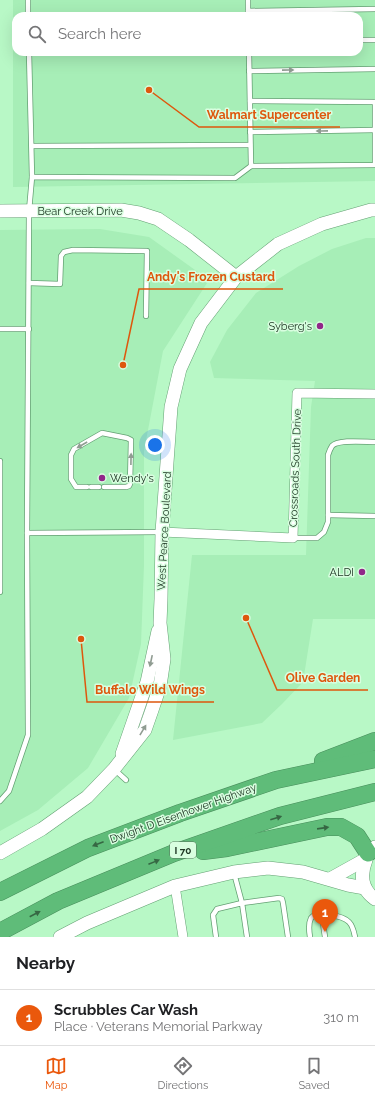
<!DOCTYPE html>
<html lang="en">
<head>
<meta charset="utf-8">
<style>
  body { margin:0; font-family:Raleway,sans-serif; background:#f2f2f2; color:#202124 }
  .you { position:absolute; left:155px; top:445px; width:14px; height:14px; margin:-10px; border:3px solid #fff; border-radius:50%; background:#1a73e8; box-shadow:0 0 0 6px #1a73e833 }
  .badge { display:grid; place-items:center; width:26px; height:26px; border-radius:50%; background:#ea580c; color:#fff; font-size:13px; font-weight:700 }
  .pin { position:absolute; translate:-50% -33px; filter:drop-shadow(0 1px 2px #0008) }
  .pin::after { content:''; position:absolute; top:21px; width:14px; height:12px; background:inherit; clip-path:polygon(0 0,100% 0,50% 100%) }
  .list { margin:0; padding:0; list-style:none }
  h2 { display:flex; justify-content:space-between; align-items:center; height:52px; margin:0; padding:0 16px; font-size:17px }
  h2 small { font-size:13px; font-weight:400; color:#757577 }
  .list li { display:grid; grid-template-columns:26px 1fr auto; gap:12px; align-items:center; box-sizing:border-box; height:56px; padding:0 16px; border-top:1px solid #e0e0e0 }
  .list b { display:block; font-size:15px; white-space:nowrap }
  .list p { margin:0; font-size:13px; white-space:nowrap; color:#757577 }
  .list em { font-size:13px; font-style:normal; color:#757577 }
  .icon { flex:none; width:22px; height:22px; fill:none; stroke:currentColor; stroke-width:2; stroke-linecap:round; stroke-linejoin:round }
  .map { position:relative; flex:none; width:375px; height:937px; overflow:hidden }
  .search { position:absolute; background:#fff; box-shadow:0 4px 16px #0002; left:12px; right:12px; top:12px; height:44px; display:flex; align-items:center; gap:10px; box-sizing:border-box; padding:0 14px; border-radius:12px; color:#757577; font-size:15px }
  .sheet { height:108px; background:#fff }
  nav { display:flex; justify-content:space-around; align-items:center; box-sizing:border-box; height:56px; border-top:1px solid #e0e0e0; background:#fff; font-size:11px; color:#757577 }
  nav a { display:grid; justify-items:center; gap:2px }
  nav .on { color:#ea580c }
  .map>svg:first-child { display:block }
  .built { fill:#a7eeb7; fill-rule:evenodd }
  .lines { fill:none; stroke-linecap:round; stroke-linejoin:round }
  .lane-casing { stroke:#64a073; stroke-width:6 }
  .street-casing { stroke:#64a073; stroke-width:10 }
  .secondary-casing { stroke:#64a073; stroke-width:14 }
  .highway-casing { stroke:#498e5c; stroke-width:18 }
  .lane { stroke:#fff; stroke-width:4.5 }
  .street { stroke:#fff; stroke-width:9 }
  .secondary { stroke:#fff; stroke-width:13 }
  .highway { stroke:#5fbc79; stroke-width:17 }
  .oneway { fill:#909c92 }
  .oneway2 { fill:#366743 }
  .poi-dot { fill:#912689; stroke:#d9fee0; stroke-width:1.5 }
  .labels { text-anchor:middle; stroke-width:3; stroke-linejoin:round; paint-order:stroke }
  .shield { fill:#d9fee0; stroke:#58745e; stroke-width:1 }
  .shield-label { font-size:10px; font-weight:bold; fill:#203926 }
  .street-label { font-size:11px; fill:#203926; stroke:#d9fee0 }
  .poi-label { font-size:11px; fill:#203926; stroke:#d9fee0; text-anchor:end }
  .leader { fill:none; stroke:#de570d; stroke-width:1.5 }
  .callout-dot { fill:#de570d; stroke:#d9fee0; stroke-width:1.5 }
  .callout-label { font-size:12px; text-anchor:middle; font-weight:bold; fill:#de570d; stroke:#d9fee0; stroke-width:3; stroke-linejoin:round; paint-order:stroke }
</style>
</head>
<body>
<div class="map">
<svg width="375" height="937" viewBox="0 0 375 937">
  <rect width="100%" height="100%" fill="#b8f8c6"/>
  <!-- built -->
  <g class="built">
    <path d="M13,0h362v181l-362,6zM16,16h343v36h-343z"/>
    <path d="M100,229l49,8 60,43 -46,71 -19,100v114l-3,79 -12,54 -41,70 -50,42 -38,21v-601z"/>
    <path d="M366,238h9v381h-62l-10,63 -21,22 -20,19 -89,17 19,-185h114l5,-148 4,-26 -101,-3 -4,-16 17,-32 29,-37 43,-27 33,-17z"/>
  </g>
  <g class="lines">
    <defs>
      <g id="lane">
        <path d="M28,0v16"/>
        <path d="M248,0v16"/>
        <path d="M248,11l127,-2"/>
        <path d="M359,40h16"/>
        <path d="M29,52l3,125"/>
        <path d="M249,71l126,-2"/>
        <path d="M250,101l125,1"/>
        <path d="M250,132l125,-2"/>
        <path d="M32,146l218,-1"/>
        <path d="M251,166l124,-1v-63"/>
        <path d="M29,283l31,1 1,-28 3,-4 9,-2 74,1 -1,65"/>
        <path d="M0,329h29"/>
        <path d="M0,461v131"/>
        <path d="M87,487h-11l-5,-8v-24l3,-6 28,-16 25,5 4,2 -1,44 -1,2 -3,1h-22"/>
        <path d="M91,487h8"/>
        <path d="M328,515l47,1"/>
        <path d="M27,533l134,-1"/>
        <path d="M293,538h24l7,-6 4,-10v-67c1,-3 2,-6 4,-9 6,-7 33,-4 43,-4"/>
        <path d="M115,770l11,10"/>
        <path d="M0,801l9,-10 19,-56 -1,-202 2,-322 3,-34 203,1 16,-12 -2,-114"/>
        <path d="M234,873l8,30 37,-5 3,1 1,4 5,34"/>
        <path d="M216,937l-3,-22 4,-6 25,-6 5,34"/>
        <path d="M310,937c-1,-6 -2,-13 1,-19 6,-8 32,-2 38,4 4,4 5,10 6,15"/>
        <path d="M325,937c-1,-9 -5,-18 5,-22"/>
      </g>
      <g id="street">
        <path d="M162,532l131,6 4,-145 78,1"/>
        <path d="M175,886l8,51"/>
      </g>
      <g id="secondary">
        <path d="M0,211l121,-1 18,3 19,6 31,21 47,37"/>
        <path d="M122,754l25,-72 11,-51"/>
        <path d="M375,847c-2,2 -6,4 -7,6 -1,2 -2,4 -2,7 -6,15 -5,29 9,39"/>
        <path d="M0,853l42,-24 45,-32 27,-28 31,-39 7,-20 8,-24 4,-27 -4,-36 1,-24 1,-67 9,-125 9,-38 21,-46 35,-46 42,-33 44,-20 49,-14h4"/>
        <path d="M330,879l36,-20"/>
        <path d="M60,937l27,-14 88,-37 59,-14 34,-4 35,4 45,13 17,3"/>
      </g>
      <g id="highway">
        <path d="M323,761l52,-20"/>
        <path d="M203,851l24,-3 100,-21h14l16,9 11,17"/>
        <path d="M0,892l88,-44 92,-35 96,-33 99,-21"/>
        <path d="M0,932l58,-31 116,-48 106,-37 95,-24"/>
      </g>
    </defs>
    <!-- lane casing -->
    <use href="#lane" class="lane-casing"/>
    <!-- street casing -->
    <use href="#street" class="street-casing"/>
    <!-- secondary casing -->
    <use href="#secondary" class="secondary-casing"/>
    <!-- highway casing -->
    <use href="#highway" class="highway-casing"/>
    <!-- lane -->
    <use href="#lane" class="lane"/>
    <!-- street -->
    <use href="#street" class="street"/>
    <!-- secondary -->
    <use href="#secondary" class="secondary"/>
    <!-- highway -->
    <use href="#highway" class="highway"/>
  </g>
  <!-- one-way arrows -->
  <defs><path id="oneway-solid" d="M-6-.8H1V-3.2L6.5 0L1 3.2V.8H-6Z"/></defs>
  <g class="oneway">
    <use href="#oneway-solid" transform="translate(288 70) rotate(-1)"/>
    <use href="#oneway-solid" transform="translate(322 131) rotate(179)"/>
    <use href="#oneway-solid" transform="translate(82 445) rotate(150)"/>
    <use href="#oneway-solid" transform="translate(131 459) rotate(-89)"/>
    <use href="#oneway-solid" transform="translate(151 661) rotate(102)"/>
    <use href="#oneway-solid" transform="translate(143 730) rotate(-59)"/>
  </g>
  <g class="oneway2">
    <use href="#oneway-solid" transform="translate(276 818) rotate(-18)"/>
    <use href="#oneway-solid" transform="translate(323 828) rotate(-8)"/>
    <use href="#oneway-solid" transform="translate(98 844) rotate(159)"/>
    <use href="#oneway-solid" transform="translate(154 862) rotate(-22)"/>
    <use href="#oneway-solid" transform="translate(35 914) rotate(-28)"/>
  </g>
  <!-- markers -->
  <g class="poi-dot">
    <circle cx="320" cy="326" r="4"/>
    <circle cx="102" cy="478" r="4"/>
    <circle cx="362" cy="572" r="4"/>
  </g>
  <g class="labels">
    <!-- shield labels -->
    <rect class="shield" x="170" y="842" width="26" height="16" rx="3"/>
    <g class="shield-label">
      <text x="183" y="854">I 70</text>
    </g>
    <!-- street labels -->
    <g class="street-label">
      <text x="80" y="215">Bear Creek Drive</text>
      <text transform="translate(295 468) rotate(-88)" y="4">Crossroads South Drive</text>
      <text transform="translate(164 531) rotate(-87)" y="4">West Pearce Boulevard</text>
      <text transform="translate(183 813) rotate(-20)" y="4">Dwight D Eisenhower Highway</text>
    </g>
    <!-- poi labels -->
    <g class="poi-label">
      <text x="312" y="330">Syberg's</text>
      <text x="110" y="482" text-anchor="start">Wendy's</text>
      <text x="354" y="576">ALDI</text>
    </g>
  </g>
  <!-- callouts -->
  <path class="leader" d="M149 90L199 127H340M123 365L139 289H283M246 618L277 690H368M81 639L87 702H214"/>
  <g class="callout-dot">
    <circle cx="149" cy="90" r="4"/>
    <circle cx="123" cy="365" r="4"/>
    <circle cx="246" cy="618" r="4"/>
    <circle cx="81" cy="639" r="4"/>
  </g>
  <g class="callout-label">
    <text x="269" y="119">Walmart Supercenter</text>
    <text x="211" y="281">Andy's Frozen Custard</text>
    <text x="323" y="682">Olive Garden</text>
    <text x="150" y="694">Buffalo Wild Wings</text>
  </g>
</svg>
<div class="you"></div>
<div class="pin badge" style="left:325px;top:932px">1</div>
<div class="search"><svg class="icon" aria-label="search" viewBox="0 0 24 24"><circle cx="10" cy="10" r="6"/><path d="M15 15l6 6"/></svg>Search here</div>
</div>
<section class="sheet">
<h2>Nearby<small></small></h2>
<ul class="list">
<li><span class="badge">1</span><div><b>Scrubbles Car Wash</b><p>Place · Veterans Memorial Parkway</p></div><em>310 m</em></li>
</ul>
</section>
<nav>
<a class="on"><svg class="icon" aria-label="map" viewBox="0 0 24 24"><path d="M3 6l6-2 6 2 6-2v14l-6 2-6-2-6 2zM9 4v14M15 6v14"/></svg>Map</a>
<a><svg class="icon" aria-label="directions" viewBox="0 0 24 24"><path d="M12 3l9 9-9 9-9-9zM9 14v-3h6M13 9l2 2-2 2"/></svg>Directions</a>
<a><svg class="icon" aria-label="saved" viewBox="0 0 24 24"><path d="M7 4h10v16l-5-4-5 4z"/></svg>Saved</a>
</nav>
</body>
</html>
